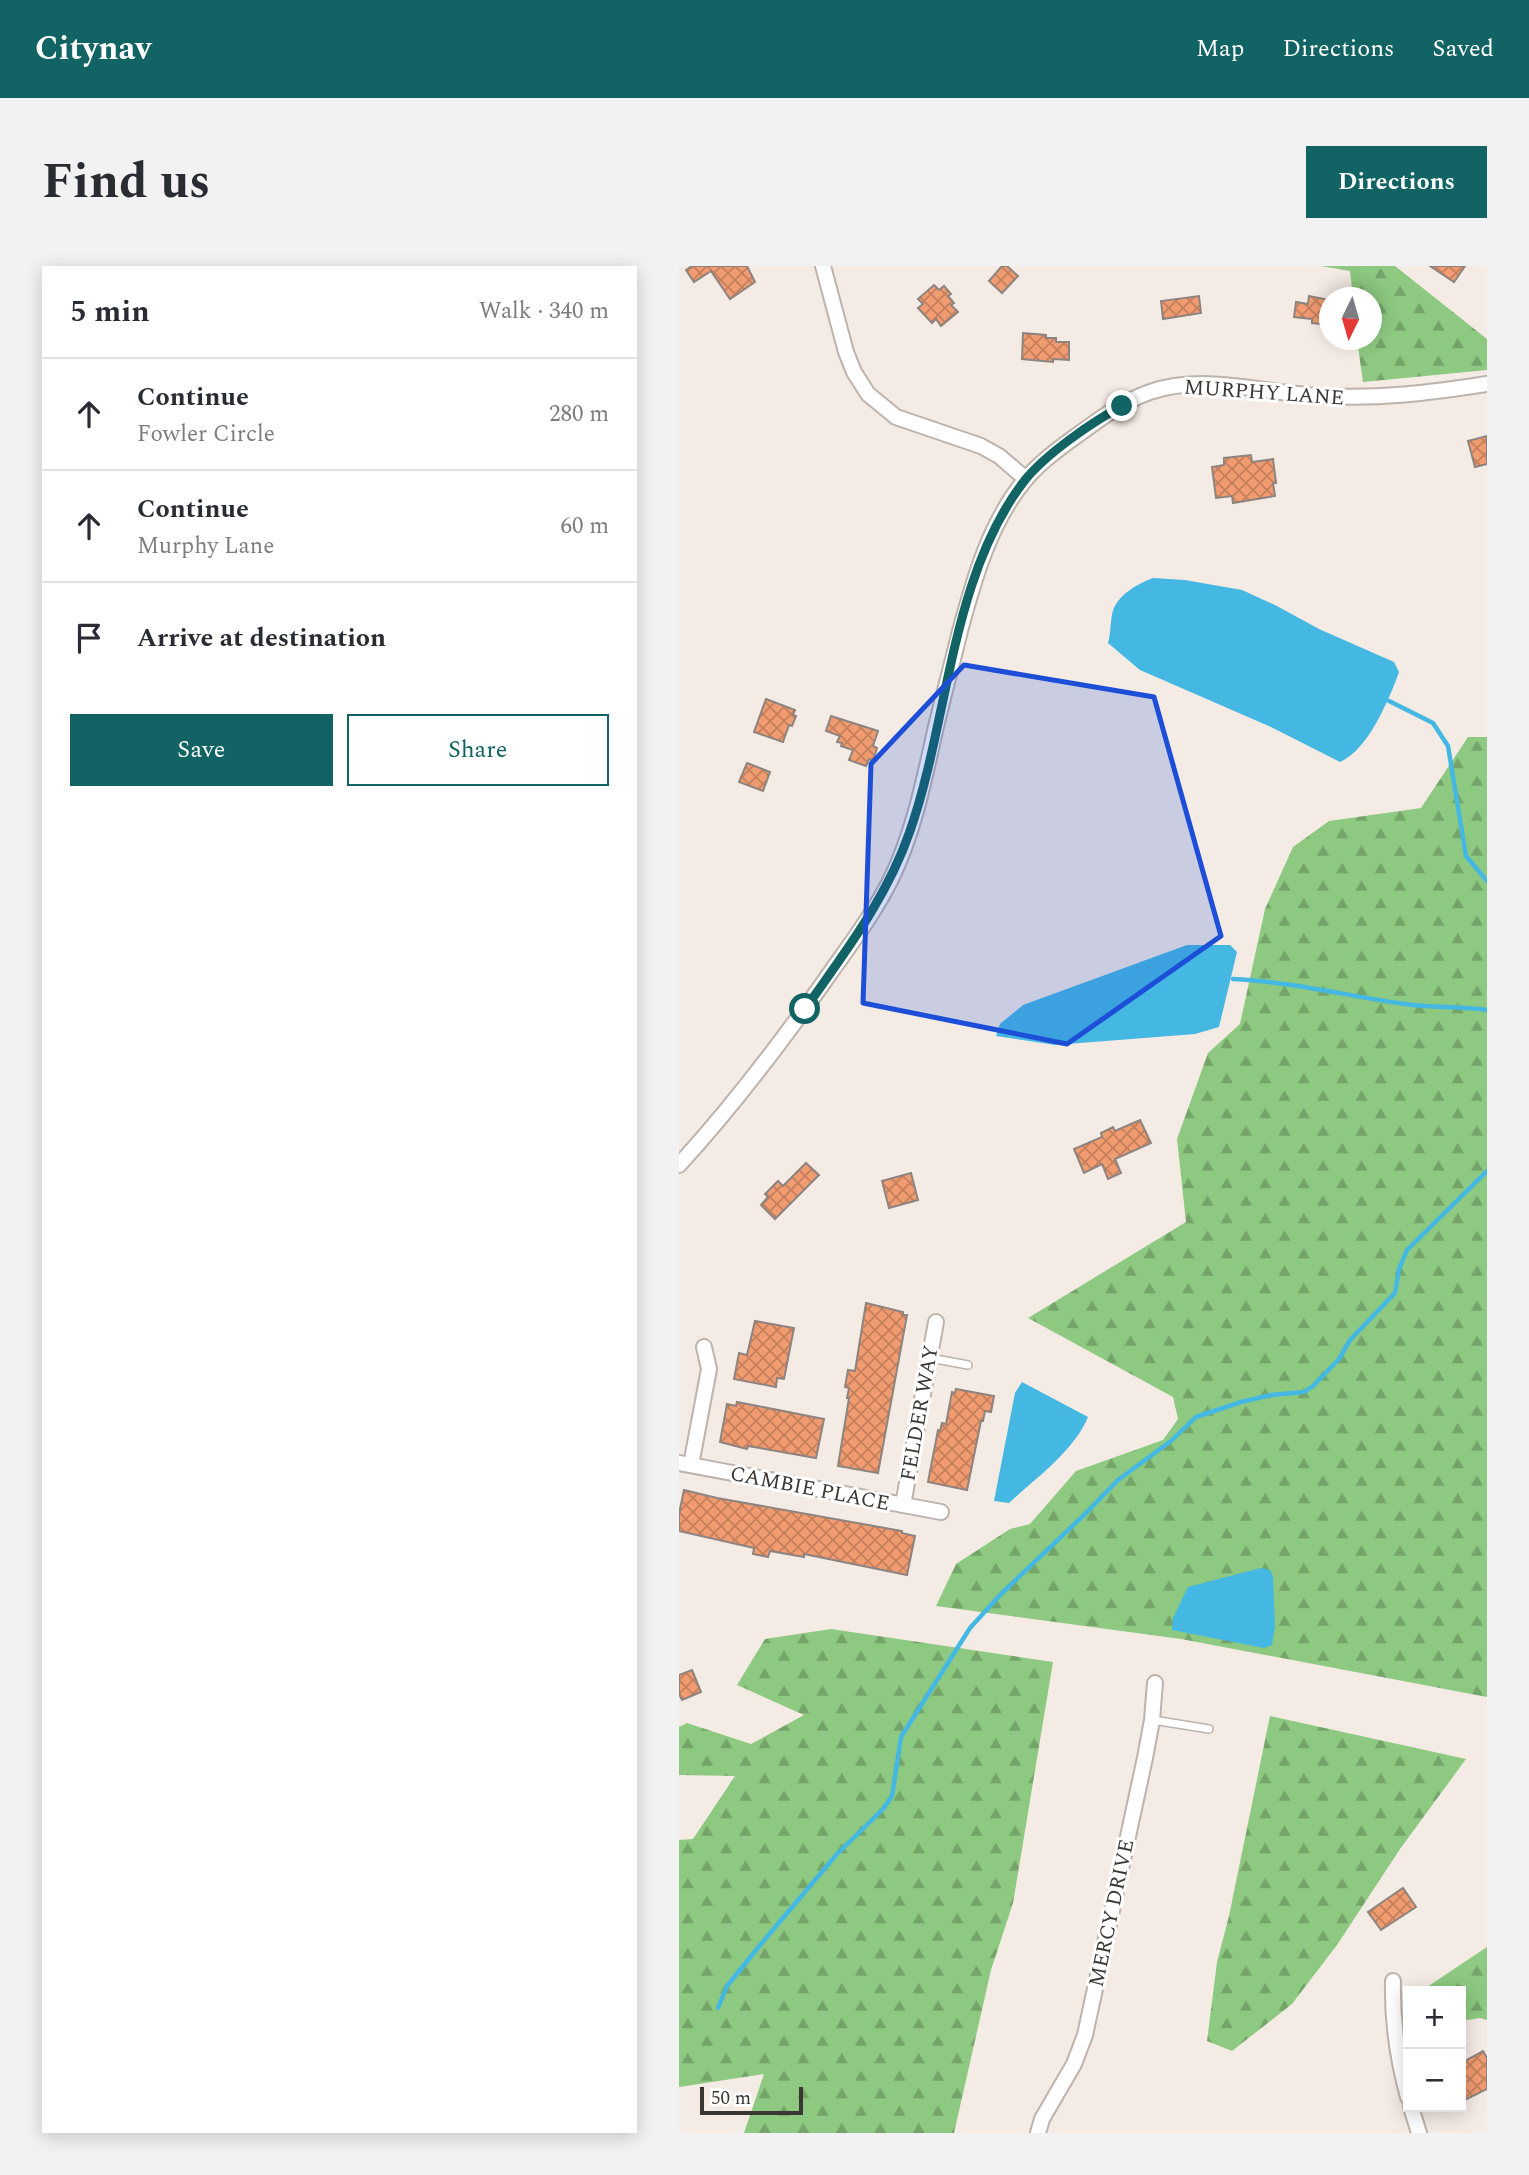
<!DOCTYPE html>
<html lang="en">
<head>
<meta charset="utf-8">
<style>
  body { margin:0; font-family:Spectral,serif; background:#f2f2f3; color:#2b2b33 }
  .controls { position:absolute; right:21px; bottom:21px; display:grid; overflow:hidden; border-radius:0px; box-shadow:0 4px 18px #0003 }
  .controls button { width:63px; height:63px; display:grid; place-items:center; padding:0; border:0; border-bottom:2px solid #e1e1e2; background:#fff; color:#2b2b33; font:35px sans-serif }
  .compass { position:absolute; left:640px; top:21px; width:63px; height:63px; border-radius:50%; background:#fff; box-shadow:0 4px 18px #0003; rotate:185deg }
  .scale { position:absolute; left:21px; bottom:18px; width:103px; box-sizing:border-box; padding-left:7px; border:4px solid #393633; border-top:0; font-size:19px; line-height:24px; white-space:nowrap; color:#393633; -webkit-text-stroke:5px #fff; paint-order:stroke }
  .stop { position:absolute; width:21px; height:21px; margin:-16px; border:5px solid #126363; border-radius:50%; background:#fff }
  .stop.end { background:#126363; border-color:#fff; box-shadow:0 2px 7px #0008 }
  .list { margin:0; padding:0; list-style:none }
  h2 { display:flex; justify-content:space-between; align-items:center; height:91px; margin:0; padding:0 28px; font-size:30px }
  h2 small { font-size:23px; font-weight:400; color:#7c7c81 }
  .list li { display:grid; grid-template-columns:46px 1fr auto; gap:21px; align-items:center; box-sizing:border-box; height:112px; padding:0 28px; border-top:2px solid #e1e1e2 }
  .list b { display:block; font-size:26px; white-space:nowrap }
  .list p { margin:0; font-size:23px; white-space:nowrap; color:#7c7c81 }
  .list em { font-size:23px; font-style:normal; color:#7c7c81 }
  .actions { display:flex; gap:14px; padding:21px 28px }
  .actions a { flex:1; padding:16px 0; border:2px solid #126363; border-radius:0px; text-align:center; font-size:24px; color:#126363 }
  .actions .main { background:#126363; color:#fff }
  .icon { flex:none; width:38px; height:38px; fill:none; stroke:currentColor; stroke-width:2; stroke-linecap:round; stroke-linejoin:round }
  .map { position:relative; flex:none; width:808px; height:1867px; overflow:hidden; border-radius:0px }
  header { display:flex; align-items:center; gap:42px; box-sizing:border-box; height:98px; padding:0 35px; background:#126363; color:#fff }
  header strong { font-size:33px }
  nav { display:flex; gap:38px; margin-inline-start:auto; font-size:24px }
  .intro { display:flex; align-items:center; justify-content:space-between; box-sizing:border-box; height:168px; padding:0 42px }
  h1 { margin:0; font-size:49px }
  .button { padding:18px 32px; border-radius:0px; background:#126363; color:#fff; font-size:24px; font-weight:700 }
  main { display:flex; gap:42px; padding:0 42px }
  aside { flex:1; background:#fff; border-radius:0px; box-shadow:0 4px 18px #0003 }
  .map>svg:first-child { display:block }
  .forest { fill:url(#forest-firs) }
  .water { fill:#44b7e2 }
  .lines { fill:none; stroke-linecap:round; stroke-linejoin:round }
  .stream { stroke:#44b7e2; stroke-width:4.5 }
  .building { fill:url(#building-cross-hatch); stroke:#8e847f; stroke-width:2 }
  .lane-casing { stroke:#bdb3ad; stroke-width:10 }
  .street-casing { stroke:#bdb3ad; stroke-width:18 }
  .lane { stroke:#fff; stroke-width:7 }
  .street { stroke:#fff; stroke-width:14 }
  .route { stroke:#126363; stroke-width:9 }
  .marked { fill:#1d4ed8; fill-opacity:0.2; stroke:#1d4ed8; stroke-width:5; stroke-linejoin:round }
  .labels { text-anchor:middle; stroke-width:6; stroke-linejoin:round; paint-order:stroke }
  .street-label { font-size:21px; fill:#393633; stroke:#fff }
</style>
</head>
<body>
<header>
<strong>Citynav</strong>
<nav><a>Map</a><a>Directions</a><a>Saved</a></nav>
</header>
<div class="intro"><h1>Find us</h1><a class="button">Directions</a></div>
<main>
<aside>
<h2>5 min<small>Walk · 340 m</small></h2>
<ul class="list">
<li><svg class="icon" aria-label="ahead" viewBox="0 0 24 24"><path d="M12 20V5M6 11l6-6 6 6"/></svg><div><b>Continue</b><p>Fowler Circle</p></div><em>280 m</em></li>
<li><svg class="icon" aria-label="ahead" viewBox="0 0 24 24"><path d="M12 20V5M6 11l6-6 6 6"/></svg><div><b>Continue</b><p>Murphy Lane</p></div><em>60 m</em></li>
<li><svg class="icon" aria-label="arrive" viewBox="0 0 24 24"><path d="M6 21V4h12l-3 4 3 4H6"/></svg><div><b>Arrive at destination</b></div></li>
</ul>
<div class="actions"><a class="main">Save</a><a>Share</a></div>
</aside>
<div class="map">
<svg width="808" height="1867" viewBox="0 0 808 1867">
  <defs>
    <pattern id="forest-firs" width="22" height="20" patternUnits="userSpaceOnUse" patternTransform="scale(1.75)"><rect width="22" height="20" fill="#8dc980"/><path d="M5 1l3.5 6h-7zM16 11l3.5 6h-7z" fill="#74a469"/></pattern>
    <pattern id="building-cross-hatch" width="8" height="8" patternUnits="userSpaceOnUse" patternTransform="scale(1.75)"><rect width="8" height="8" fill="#f19b70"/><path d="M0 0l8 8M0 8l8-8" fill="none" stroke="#c47f5d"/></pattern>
  </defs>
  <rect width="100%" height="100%" fill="#f5ebe5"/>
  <!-- forest -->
  <g class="forest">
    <path d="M642,0h74l92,73v31l-124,12 -6,-42h14v-42l-18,-1 -3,-26z"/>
    <path d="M789,471h19v960l-306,-58 -245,-33 20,-42 54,-35 20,-5 46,-53 87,-31 15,-21 -5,-22 -145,-79 158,-96 -9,-83 31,-86 32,-29 25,-115 28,-62 36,-26 92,-13z"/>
    <path d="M152,1363l222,33 -40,241 -22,67 -37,163h-210l20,-59 -85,13v-247l14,-1 42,-63 -56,-1v-48l8,-4 64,21 53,-29 -67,-30 28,-46z"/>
    <path d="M591,1450l196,43 -66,90 -63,96 -45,59 -60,47 -25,-10 10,-79 12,-46z"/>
    <path d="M808,1681v73l-7,-2 -19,3v-30h-40z"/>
  </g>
  <!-- water -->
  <g class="water">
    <path d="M474,312l32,2 57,10 33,15 44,24 75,33 5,10c-10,28 -31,78 -59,90l-69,-35 -131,-57 -32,-27c3,-10 2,-18 4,-28 3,-19 25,-31 41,-37z"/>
    <path d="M508,679h43l7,7 -18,75 -24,7 -140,11 -59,-9 4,-12 23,-19z"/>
    <path d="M343,1116l66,35c-14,34 -52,61 -79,86l-15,-2 21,-108z"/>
    <path d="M582,1302l9,2 3,7 2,49 -3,19 -8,3 -92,-18 1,-12 15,-31z"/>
  </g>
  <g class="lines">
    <!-- stream -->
    <g class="stream">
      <path d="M710,435l44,22 15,23 18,110 21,25"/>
      <path d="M554,713c58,3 115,17 172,25 27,4 55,2 82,6"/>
      <path d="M39,1742l9,-22 34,-42 76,-90 46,-45 9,-13 9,-59 69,-109 31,-34 84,-80 33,-34 53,-39 25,-24 45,-15 30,-7 33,-3 9,-6 26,-27 11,-19 45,-47 4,-24 8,-19 80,-79"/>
    </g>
  </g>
  <!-- building -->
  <g class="building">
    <path d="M13,0h55l8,16 -25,17 -19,-28 -17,11 -8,-12z"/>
    <path d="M323,0h5l11,10 -16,17 -13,-12z"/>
    <path d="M751,0h35l-11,16z"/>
    <path d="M255,19l5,5 5,-4 7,8 -3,2 6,7 -3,2 7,7 -17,14 -5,-7 -4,4 -14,-15 5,-4 -5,-5z"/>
    <path d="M520,30l2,17 -38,6 -2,-18z"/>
    <path d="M630,30l20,4v25l-17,-2v-4l-18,-2 2,-15 12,2z"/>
    <path d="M344,67l23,2v3h10v4h13v18l-16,-1v3l-31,-3z"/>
    <path d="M808,170v28l-12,3 -7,-26z"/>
    <path d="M572,189l1,7 21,-3 3,24h-3l2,13 -42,7 -1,-7 -16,2 -4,-31 12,-2v-7z"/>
    <path d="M87,433l29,11 -2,5 3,1 -4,10 -3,-1 -6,17 -29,-10z"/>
    <path d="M152,450l47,15 -5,15 4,2 -4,13 -4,-2 -3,7 -17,-6 4,-10 -12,-4 1,-3 -5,-1 3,-6 -14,-5z"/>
    <path d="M68,497l23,9 -7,19 -24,-9z"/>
    <path d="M461,854l11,23 -36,16 6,14 -13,6 -6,-15 -18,9 -10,-24 28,-12 -1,-4 12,-6 2,4z"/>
    <path d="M127,897l13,12 -44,44 -14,-14 7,-8 -3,-3 13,-13 5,5z"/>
    <path d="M232,907l7,27 -29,8 -7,-27z"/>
    <path d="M187,1037l37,9v3h4l-29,158 -40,-7 11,-68h-2l2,-10 -4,-1 3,-17 7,1z"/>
    <path d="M76,1055l39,7 -10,51 -7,-1 -1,9 -42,-8 5,-26 8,2z"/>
    <path d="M277,1123l38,7 -3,16 -6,-1 -2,10h-2l-14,69 -39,-8 10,-52 2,1 2,-8 4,1 6,-32 3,1z"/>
    <path d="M58,1136l87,17 -8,39 -68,-12 -1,3 -27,-7 7,-38 9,2z"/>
    <path d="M5,1224l33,8 185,33v2l13,3 -8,39 -103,-21v3l-34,-6 -2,6 -15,-3 1,-6 -75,-17v-17z"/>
    <path d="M13,1404l9,22 -19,8 -3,-6v-19z"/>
    <path d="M724,1622l13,19 -35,23 -13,-18z"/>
    <path d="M804,1785l4,7v31l-26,13v-18l4,-2 -4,-8v-11z"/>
  </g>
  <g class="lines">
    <defs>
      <g id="lane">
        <path d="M251,1092l38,7"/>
        <path d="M474,1454l56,9"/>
      </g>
      <g id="street">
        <path d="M144,0l23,86 8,20 14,22 28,23 85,29 18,10 27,23"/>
        <path d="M0,899c54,-59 101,-121 147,-186 23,-33 48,-65 66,-102 22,-46 32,-97 43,-146 8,-34 17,-67 25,-100 14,-52 30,-109 65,-151 15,-18 36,-33 54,-46 22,-16 45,-33 71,-42 56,-19 115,2 172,4 56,3 109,-3 165,-12"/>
        <path d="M0,1197l262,49"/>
        <path d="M12,1199l18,-96 -5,-22"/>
        <path d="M224,1239l33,-183"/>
        <path d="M714,1715c-1,41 4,76 15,116"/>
        <path d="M732,1841l8,26"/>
        <path d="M359,1867l4,-14 32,-55 11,-29 60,-277 7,-38 3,-37"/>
      </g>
    </defs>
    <!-- lane casing -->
    <use href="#lane" class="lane-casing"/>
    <!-- street casing -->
    <use href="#street" class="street-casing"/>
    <!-- lane -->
    <use href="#lane" class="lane"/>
    <!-- street -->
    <use href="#street" class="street"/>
  </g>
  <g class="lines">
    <!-- route -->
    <path class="route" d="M126,743c40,-57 82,-111 105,-178 39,-111 40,-255 115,-351 21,-26 67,-58 97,-74"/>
  </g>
  <!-- marked area -->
  <path class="marked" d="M285,399l190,32 67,239 -154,108 -204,-41 8,-239z"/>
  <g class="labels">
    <!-- street labels -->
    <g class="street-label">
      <text transform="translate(585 126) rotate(4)" y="7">MURPHY LANE</text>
      <text transform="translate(240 1147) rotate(-80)" y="7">FELDER WAY</text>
      <text transform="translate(131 1222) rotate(11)" y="7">CAMBIE PLACE</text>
      <text transform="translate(432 1647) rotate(-78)" y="7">MERCY DRIVE</text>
    </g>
  </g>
</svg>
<div class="controls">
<button>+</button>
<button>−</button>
</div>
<svg class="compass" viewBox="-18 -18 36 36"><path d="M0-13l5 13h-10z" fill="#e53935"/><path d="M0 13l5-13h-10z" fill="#7c7c81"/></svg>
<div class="scale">50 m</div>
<div class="stop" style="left:126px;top:743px"></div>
<div class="stop end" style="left:443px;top:140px"></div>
</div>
</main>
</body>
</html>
